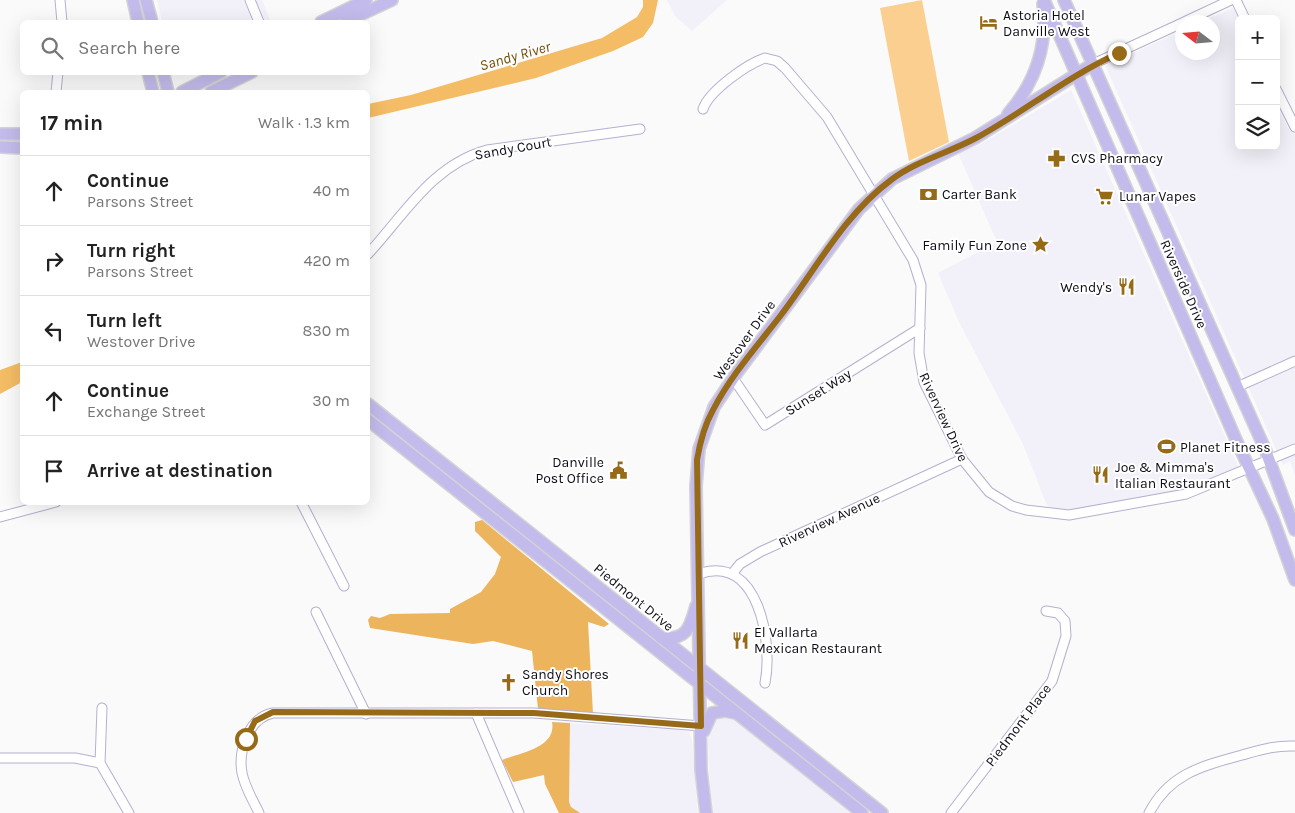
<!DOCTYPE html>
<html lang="en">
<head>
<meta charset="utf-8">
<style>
  body { margin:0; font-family:Karla,sans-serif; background:#f2f2f2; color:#222 }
  .controls { position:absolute; right:15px; top:15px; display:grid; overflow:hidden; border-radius:8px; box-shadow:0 5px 20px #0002 }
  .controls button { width:45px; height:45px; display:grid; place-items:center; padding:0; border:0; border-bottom:1px solid #e0e0e0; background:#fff; color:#222; font:25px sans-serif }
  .compass { position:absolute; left:1175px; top:15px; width:45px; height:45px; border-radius:50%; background:#fff; box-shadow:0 5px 20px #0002; rotate:286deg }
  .stop { position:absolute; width:15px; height:15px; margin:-11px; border:4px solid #976a18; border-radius:50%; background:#fff }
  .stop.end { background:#976a18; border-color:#fff; box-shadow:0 1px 5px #0008 }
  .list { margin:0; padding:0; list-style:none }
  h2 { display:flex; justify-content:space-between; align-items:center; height:65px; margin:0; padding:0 20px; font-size:21px }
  h2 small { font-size:16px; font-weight:400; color:#767676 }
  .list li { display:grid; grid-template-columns:32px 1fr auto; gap:15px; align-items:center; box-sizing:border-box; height:70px; padding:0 20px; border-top:1px solid #e0e0e0 }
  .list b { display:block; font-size:19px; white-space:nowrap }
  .list p { margin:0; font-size:16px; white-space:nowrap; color:#767676 }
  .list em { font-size:16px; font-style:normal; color:#767676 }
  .icon { flex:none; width:28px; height:28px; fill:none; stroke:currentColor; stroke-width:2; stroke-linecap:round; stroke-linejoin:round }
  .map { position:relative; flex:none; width:1295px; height:813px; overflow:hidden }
  .search { position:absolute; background:#fff; box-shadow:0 5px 20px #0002; left:20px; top:20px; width:350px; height:55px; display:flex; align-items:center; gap:12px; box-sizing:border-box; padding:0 18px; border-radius:8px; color:#767676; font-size:19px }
  .panel { position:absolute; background:#fff; box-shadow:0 5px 20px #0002; left:20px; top:90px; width:350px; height:415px; border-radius:8px }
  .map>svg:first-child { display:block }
  .built { fill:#f2f1f9 }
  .green { fill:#facf8f }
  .forest { fill:#ecb45d }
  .water { fill:#f4bc65 }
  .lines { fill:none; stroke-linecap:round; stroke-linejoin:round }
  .minor-casing { stroke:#b4b0cf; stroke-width:11 }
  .major-casing { stroke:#d4d3d5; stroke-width:14 }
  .minor { stroke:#fff; stroke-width:9 }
  .major { stroke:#c3bbeb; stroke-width:11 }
  .route { stroke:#976a18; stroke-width:6 }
  .labels { text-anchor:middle; stroke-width:4; stroke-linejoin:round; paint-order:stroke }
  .poi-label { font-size:14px; fill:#0e0c16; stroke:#fff; text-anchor:start }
  .street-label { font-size:14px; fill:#0e0c16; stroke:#fff }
  .water-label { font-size:15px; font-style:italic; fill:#734f08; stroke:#fff }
</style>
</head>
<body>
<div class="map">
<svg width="1295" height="813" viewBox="0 0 1295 813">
  <rect width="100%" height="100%" fill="#fafafa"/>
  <!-- built -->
  <g class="built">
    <path d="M157,0h105l9,22h-109z"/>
    <path d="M667,0h60l-35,31 -17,-15z"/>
    <path d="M1233,8l6,12v126h37v-42l12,24 7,6v342l-5,-15 -7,4 -178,-400 77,-34v21h30v-30h-11z"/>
    <path d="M1071,90l168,378 -28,14 -35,9 -90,17 -34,4 -6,-9 -23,-59 -63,-120 -22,-51 59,-31 -39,-89 23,-9z"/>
    <path d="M714,717h18l118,96h-139l-3,-67v-18z"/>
    <path d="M570,723l112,7 7,2 3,8 6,73h-130z"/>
  </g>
  <!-- green -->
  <path class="green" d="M922,0l27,142 -40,19 -29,-153z"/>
  <!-- forest -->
  <g class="forest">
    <path d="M482,520l127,104 -5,3 -16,-5 5,92 -55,-5 -6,-58 -39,-10 -20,3 -103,-16 -2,-8 3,-4 9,2 10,-4 60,-1v-4l31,-17 14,-18 6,-17 -26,-26v-9z"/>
    <path d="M552,722l18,1 -1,79 2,5 9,6h-21l-14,-29 -1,-9 -31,7 -11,-22c18,-7 55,-12 50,-38z"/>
  </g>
  <!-- water -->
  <g class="water">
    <path d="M643,0h15l-5,23 -10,14 -30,14 -77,27 -168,40v-14l43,-9 191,-57 35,-21 6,-10z"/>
    <path d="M22,362v20l-22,12v-24z"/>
  </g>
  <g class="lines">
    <defs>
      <g id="minor">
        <path d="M60,0l2,22"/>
        <path d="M250,0l9,22"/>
        <path d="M1236,0l9,19"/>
        <path d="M1184,22l47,-22"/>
        <path d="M1093,64l89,-41"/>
        <path d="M1276,89l19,38"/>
        <path d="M56,92l2,-20"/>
        <path d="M703,109c6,-18 44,-45 62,-51l12,3 8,7 42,49 86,143 8,25 -2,68 5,29 38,77 27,33 23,14 14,4 43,5 117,-21 109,-45"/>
        <path d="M368,254c36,-39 64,-89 119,-104l153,-21"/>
        <path d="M733,378l32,47 155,-97"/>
        <path d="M1237,387l58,-26"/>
        <path d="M301,502l43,84"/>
        <path d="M0,517l56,-15"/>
        <path d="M699,574c60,-21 74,69 66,109"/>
        <path d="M732,574l8,-10 20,-12 202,-93"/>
        <path d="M316,612l50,102"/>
        <path d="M102,708l-2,55 29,50"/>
        <path d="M476,713l43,100"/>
        <path d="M0,758h75l25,5"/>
        <path d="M259,813c-6,-13 -14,-25 -17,-40 -4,-22 6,-55 31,-60h261l167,13"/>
        <path d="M951,813l101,-132 14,-45 -1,-15 -7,-8 -12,-2"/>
        <path d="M1149,813c20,-39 53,-47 93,-58 18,-5 34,-10 53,-9"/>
      </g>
      <g id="major">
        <path d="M133,0l5,22"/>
        <path d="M146,0l6,22"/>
        <path d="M1044,0l193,442 36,77 22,61"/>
        <path d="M1064,0l201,449 30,81"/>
        <path d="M321,22l45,-22"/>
        <path d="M345,22l47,-22"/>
        <path d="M148,72l5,20"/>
        <path d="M163,72l5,20"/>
        <path d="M182,92l39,-20"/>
        <path d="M211,92l41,-20"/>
        <path d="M1008,114c27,-31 40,-69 35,-110"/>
        <path d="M0,134h22"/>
        <path d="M0,147l22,1"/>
        <path d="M368,404l514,409"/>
        <path d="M368,420l494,393"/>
        <path d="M661,638c27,2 29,-11 35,-32"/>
        <path d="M704,731l8,-18 13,-2 10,2"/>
        <path d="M706,813l-5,-43 -5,-284 3,-37 15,-42 22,-33 123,-165 33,-30 83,-41 118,-74"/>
      </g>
    </defs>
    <!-- minor casing -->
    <use href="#minor" class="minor-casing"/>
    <!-- major casing -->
    <use href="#major" class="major-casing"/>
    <!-- minor -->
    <use href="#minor" class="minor"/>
    <!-- major -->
    <use href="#major" class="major"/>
  </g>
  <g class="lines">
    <!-- route -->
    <path class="route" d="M246,739l9,-18 18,-9 261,1 167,13 -4,-266c3,-18 7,-34 16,-50 18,-35 45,-65 68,-95 35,-46 63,-100 110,-135 25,-19 57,-27 85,-42 48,-26 92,-62 143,-85"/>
  </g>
  <!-- icons -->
  <defs>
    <symbol id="hotel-bare" viewBox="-9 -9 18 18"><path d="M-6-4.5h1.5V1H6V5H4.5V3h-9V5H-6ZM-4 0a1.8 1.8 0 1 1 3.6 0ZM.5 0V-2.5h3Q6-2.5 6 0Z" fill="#976a18" stroke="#fff" stroke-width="2.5" paint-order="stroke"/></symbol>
    <symbol id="pharmacy-bare" viewBox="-9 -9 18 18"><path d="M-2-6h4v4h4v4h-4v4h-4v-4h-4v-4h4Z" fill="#976a18" stroke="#fff" stroke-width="2.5" paint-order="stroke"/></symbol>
    <symbol id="bank-bare" viewBox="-9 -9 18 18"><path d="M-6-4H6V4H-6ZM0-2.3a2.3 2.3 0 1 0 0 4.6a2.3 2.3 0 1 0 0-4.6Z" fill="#976a18" stroke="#fff" stroke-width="2.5" paint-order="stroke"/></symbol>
    <symbol id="supermarket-bare" viewBox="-9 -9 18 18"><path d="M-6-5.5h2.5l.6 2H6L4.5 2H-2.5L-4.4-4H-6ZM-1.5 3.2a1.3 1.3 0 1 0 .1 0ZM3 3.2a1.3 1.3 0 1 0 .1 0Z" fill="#976a18" stroke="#fff" stroke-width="2.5" paint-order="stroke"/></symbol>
    <symbol id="sight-bare" viewBox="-9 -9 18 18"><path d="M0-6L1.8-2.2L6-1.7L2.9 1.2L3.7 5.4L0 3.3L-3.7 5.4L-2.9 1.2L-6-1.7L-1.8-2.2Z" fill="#976a18" stroke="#fff" stroke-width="2.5" paint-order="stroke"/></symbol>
    <symbol id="restaurant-bare" viewBox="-9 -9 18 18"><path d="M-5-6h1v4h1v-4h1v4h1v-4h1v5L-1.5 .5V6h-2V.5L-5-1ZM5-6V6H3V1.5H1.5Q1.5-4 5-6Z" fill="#976a18" stroke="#fff" stroke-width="2.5" paint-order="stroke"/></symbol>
    <symbol id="stadium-bare" viewBox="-9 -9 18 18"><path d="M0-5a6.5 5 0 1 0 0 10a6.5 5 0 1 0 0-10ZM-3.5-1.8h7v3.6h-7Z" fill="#976a18" stroke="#fff" stroke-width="2.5" paint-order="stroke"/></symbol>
    <symbol id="civic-bare" viewBox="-9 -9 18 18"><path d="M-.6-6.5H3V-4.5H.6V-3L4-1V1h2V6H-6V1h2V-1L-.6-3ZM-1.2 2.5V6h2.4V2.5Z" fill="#976a18" stroke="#fff" stroke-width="2.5" paint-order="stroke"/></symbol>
    <symbol id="church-bare" viewBox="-9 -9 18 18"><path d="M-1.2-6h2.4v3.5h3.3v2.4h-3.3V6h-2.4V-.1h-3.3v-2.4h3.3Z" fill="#976a18" stroke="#fff" stroke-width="2.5" paint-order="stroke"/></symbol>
  </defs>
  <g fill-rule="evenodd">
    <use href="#hotel-bare" x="976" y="10" width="25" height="25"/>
    <use href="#pharmacy-bare" x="1044" y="146" width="25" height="25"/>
    <use href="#bank-bare" x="916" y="182" width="25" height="25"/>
    <use href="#supermarket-bare" x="1092" y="184" width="25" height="25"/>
    <use href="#sight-bare" x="1028" y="232" width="25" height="25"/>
    <use href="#restaurant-bare" x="1114" y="274" width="25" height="25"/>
    <use href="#stadium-bare" x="1154" y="434" width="25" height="25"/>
    <use href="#civic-bare" x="606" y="458" width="25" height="25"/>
    <use href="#restaurant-bare" x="1088" y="462" width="25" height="25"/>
    <use href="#restaurant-bare" x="728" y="628" width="25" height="25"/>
    <use href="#church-bare" x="496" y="670" width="25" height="25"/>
  </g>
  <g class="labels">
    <!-- poi labels -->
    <g class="poi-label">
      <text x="1003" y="20">Astoria Hotel<tspan x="1003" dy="16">Danville West</tspan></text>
      <text x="1071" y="163">CVS Pharmacy</text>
      <text x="942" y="199">Carter Bank</text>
      <text x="1119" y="201">Lunar Vapes</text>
      <text x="1027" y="250" text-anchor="end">Family Fun Zone</text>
      <text x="1112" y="292" text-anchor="end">Wendy's</text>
      <text x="1180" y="452">Planet Fitness</text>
      <text x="604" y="467" text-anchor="end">Danville<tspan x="604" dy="16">Post Office</tspan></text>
      <text x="1115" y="472">Joe &amp; Mimma's<tspan x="1115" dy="16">Italian Restaurant</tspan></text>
      <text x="754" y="637">El Vallarta<tspan x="754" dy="16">Mexican Restaurant</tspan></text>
      <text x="522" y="679">Sandy Shores<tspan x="522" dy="16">Church</tspan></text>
    </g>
    <!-- street labels -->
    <g class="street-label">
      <text transform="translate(513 148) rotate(-10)" y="5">Sandy Court</text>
      <text transform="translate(1184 284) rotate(66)" y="5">Riverside Drive</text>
      <text transform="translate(744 340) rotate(-54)" y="5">Westover Drive</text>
      <text transform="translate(818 392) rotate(-32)" y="5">Sunset Way</text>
      <text transform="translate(944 417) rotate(65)" y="5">Riverview Drive</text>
      <text transform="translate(829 520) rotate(-25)" y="5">Riverview Avenue</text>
      <text transform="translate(634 597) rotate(39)" y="5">Piedmont Drive</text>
      <text transform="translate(1018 725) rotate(-53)" y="5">Piedmont Place</text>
    </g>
    <!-- water labels -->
    <g class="water-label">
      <text transform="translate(515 56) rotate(-16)" y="5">Sandy River</text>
    </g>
  </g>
</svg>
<div class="controls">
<button>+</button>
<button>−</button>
<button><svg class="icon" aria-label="layers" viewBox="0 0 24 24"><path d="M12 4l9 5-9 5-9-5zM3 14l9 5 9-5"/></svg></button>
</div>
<svg class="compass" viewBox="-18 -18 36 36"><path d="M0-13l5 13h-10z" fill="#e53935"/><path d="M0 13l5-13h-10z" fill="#767676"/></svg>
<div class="stop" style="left:246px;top:739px"></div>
<div class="stop end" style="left:1119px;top:53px"></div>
<div class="search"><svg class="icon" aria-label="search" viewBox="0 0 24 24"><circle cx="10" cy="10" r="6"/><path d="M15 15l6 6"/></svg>Search here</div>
<section class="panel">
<h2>17 min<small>Walk · 1.3 km</small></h2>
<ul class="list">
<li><svg class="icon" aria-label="ahead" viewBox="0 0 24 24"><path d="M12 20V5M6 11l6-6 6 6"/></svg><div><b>Continue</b><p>Parsons Street</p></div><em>40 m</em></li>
<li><svg class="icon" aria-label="right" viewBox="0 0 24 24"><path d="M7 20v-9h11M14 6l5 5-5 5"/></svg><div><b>Turn right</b><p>Parsons Street</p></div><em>420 m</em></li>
<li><svg class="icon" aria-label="left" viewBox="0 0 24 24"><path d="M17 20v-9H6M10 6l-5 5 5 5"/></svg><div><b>Turn left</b><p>Westover Drive</p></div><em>830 m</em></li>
<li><svg class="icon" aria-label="ahead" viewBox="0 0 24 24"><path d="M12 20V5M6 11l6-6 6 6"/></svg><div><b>Continue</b><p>Exchange Street</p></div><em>30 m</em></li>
<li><svg class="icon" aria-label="arrive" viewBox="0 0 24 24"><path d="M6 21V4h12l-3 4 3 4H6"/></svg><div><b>Arrive at destination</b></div></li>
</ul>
</section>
</div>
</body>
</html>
